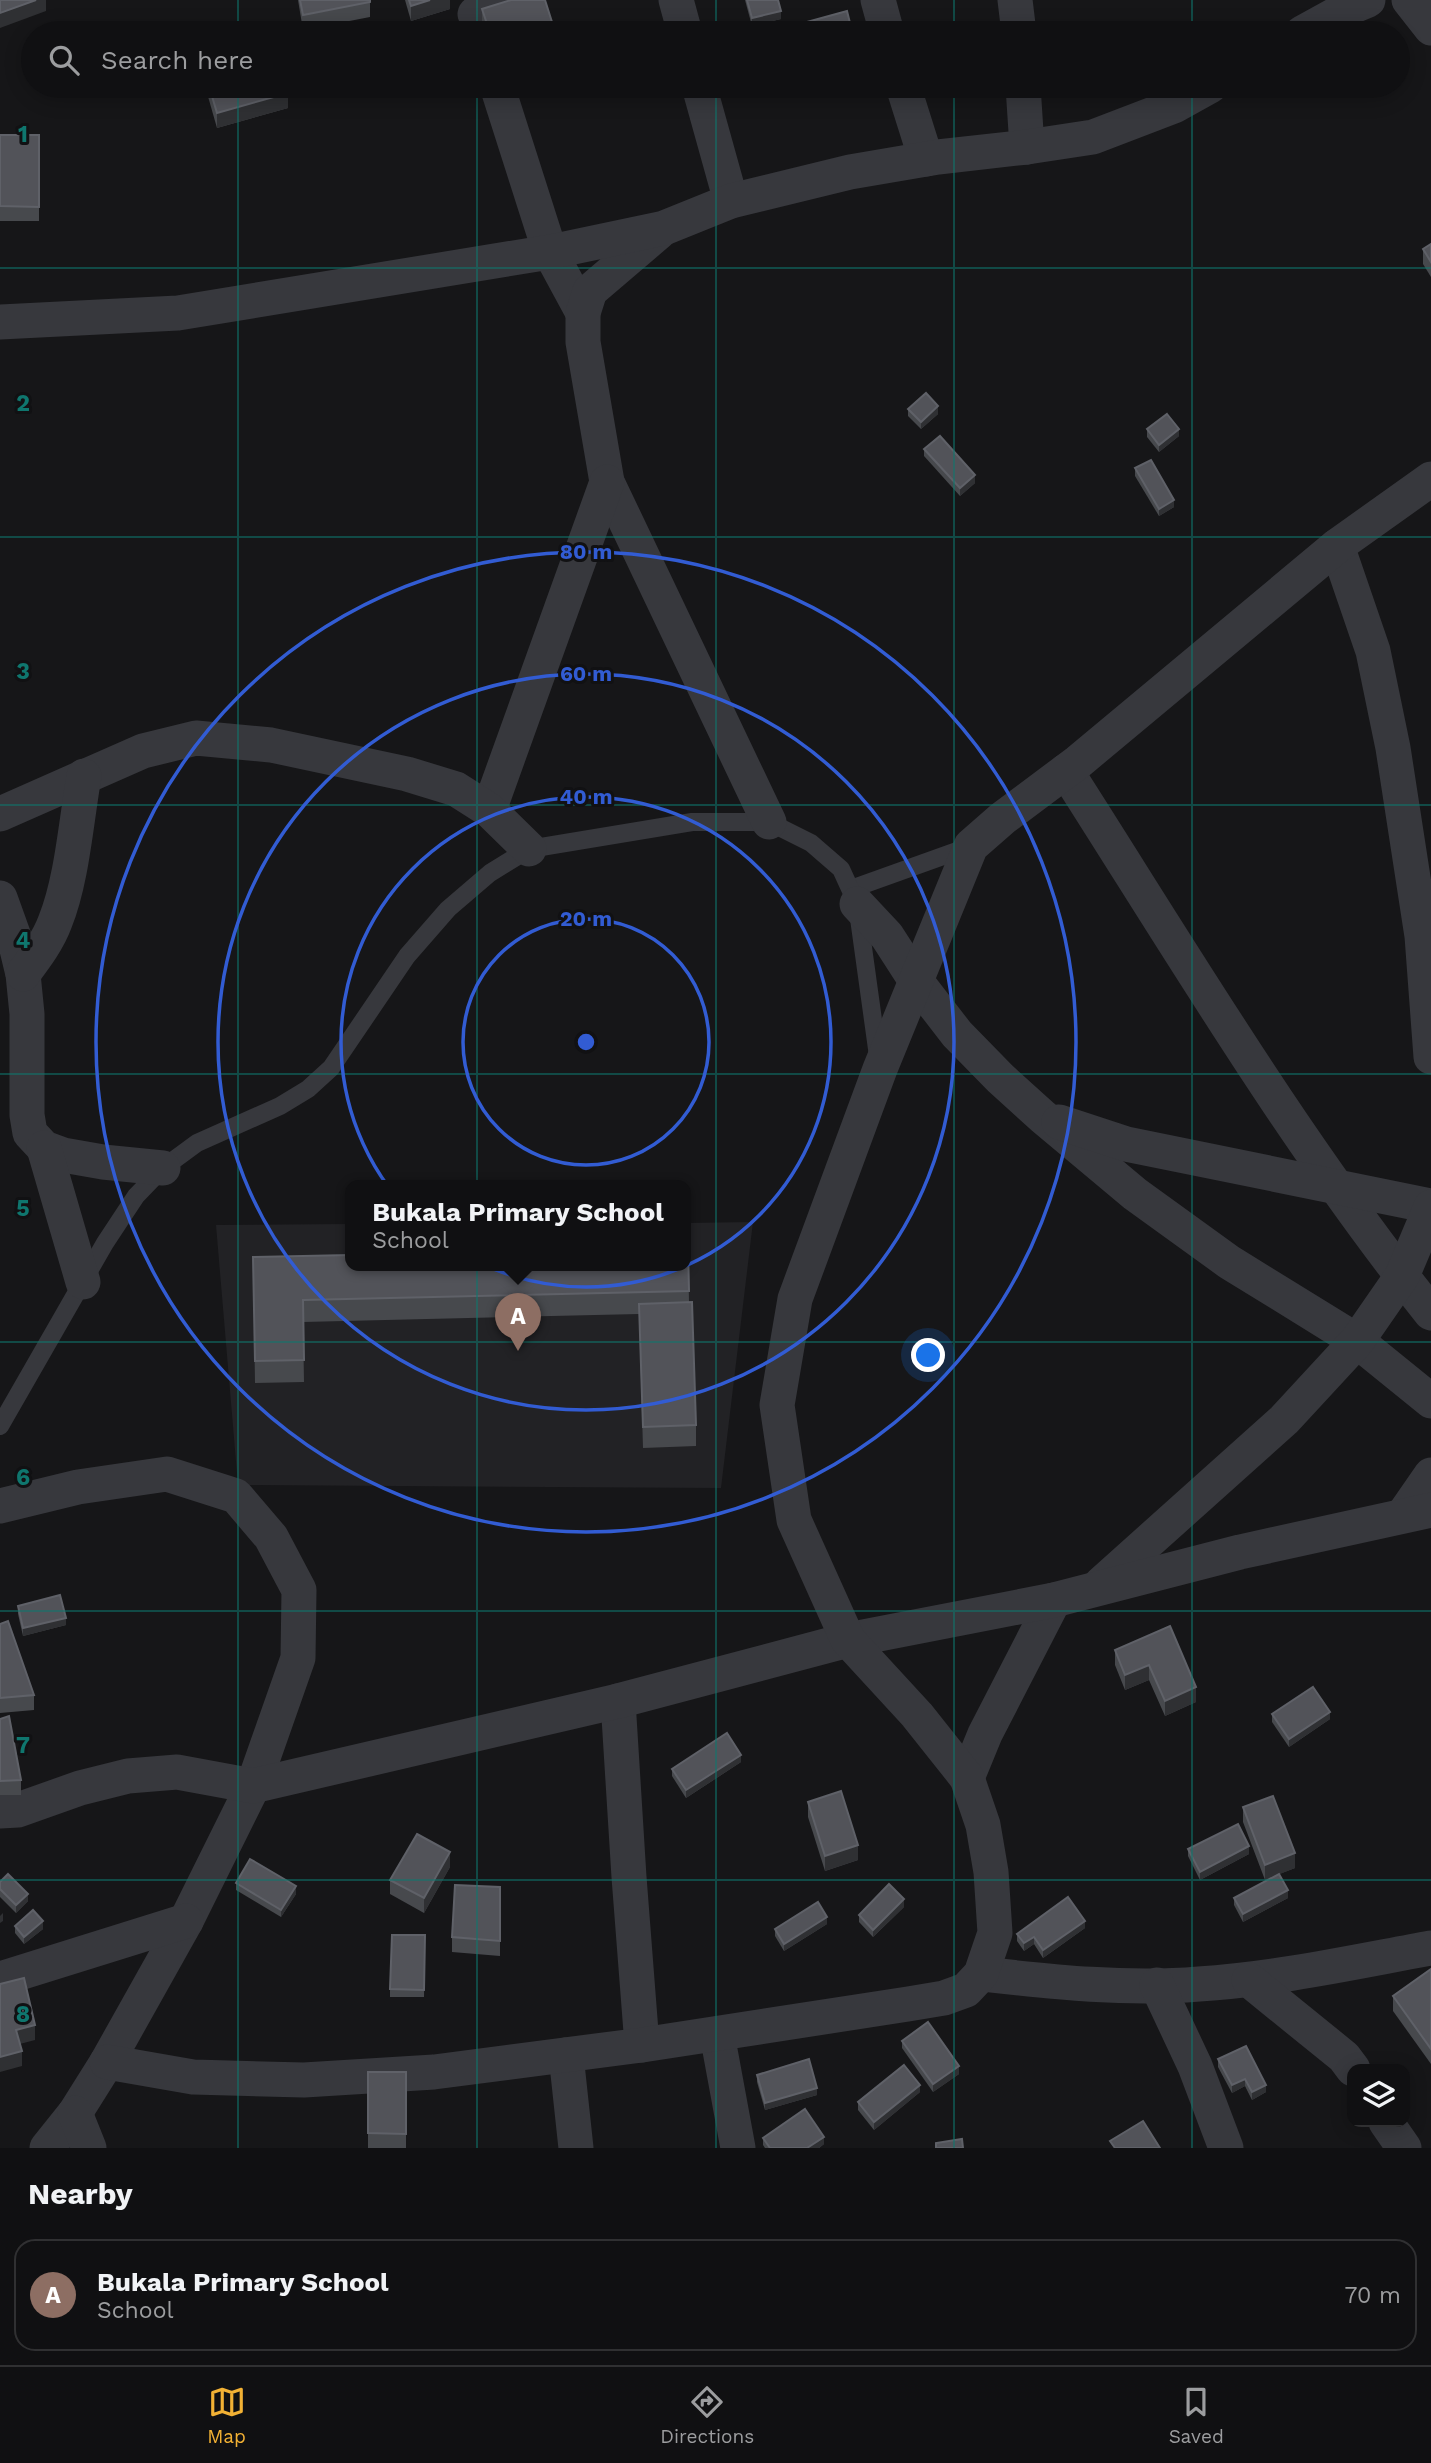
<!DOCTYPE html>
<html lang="en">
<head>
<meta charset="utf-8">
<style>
  body { margin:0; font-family:"Work Sans",sans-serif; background:#19191b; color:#f1f3f6 }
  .controls { position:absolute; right:21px; bottom:21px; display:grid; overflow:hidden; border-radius:14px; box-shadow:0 4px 18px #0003 }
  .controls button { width:63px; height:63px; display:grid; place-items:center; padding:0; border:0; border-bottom:2px solid #303032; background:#101012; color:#f1f3f6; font:35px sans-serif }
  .you { position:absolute; left:929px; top:1356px; width:24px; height:24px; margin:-18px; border:5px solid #fff; border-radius:50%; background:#1a73e8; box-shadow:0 0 0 10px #1a73e833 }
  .badge { display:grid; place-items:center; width:46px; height:46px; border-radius:50%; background:#f2b134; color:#fff; font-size:23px; font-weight:700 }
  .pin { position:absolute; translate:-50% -58px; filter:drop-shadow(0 2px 4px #0008) }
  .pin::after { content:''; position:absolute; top:37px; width:24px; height:21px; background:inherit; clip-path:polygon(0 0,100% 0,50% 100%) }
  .popup { position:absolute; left:345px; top:1180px; width:346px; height:91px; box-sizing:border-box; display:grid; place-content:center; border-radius:14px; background:#101012; filter:drop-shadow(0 2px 5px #0005); font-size:23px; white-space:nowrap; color:#9c9d9f }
  .popup b { font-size:26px; color:#f1f3f6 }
  .popup::after { content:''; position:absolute; left:50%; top:100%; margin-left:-14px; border:14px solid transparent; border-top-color:#101012 }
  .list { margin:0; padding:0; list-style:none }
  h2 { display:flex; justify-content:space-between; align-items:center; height:91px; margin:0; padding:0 28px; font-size:30px }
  h2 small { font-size:23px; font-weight:400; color:#9c9d9f }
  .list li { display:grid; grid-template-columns:46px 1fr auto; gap:21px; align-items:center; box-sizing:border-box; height:112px; margin:0 14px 14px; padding:0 14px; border:2px solid #303032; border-radius:21px }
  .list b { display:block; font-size:26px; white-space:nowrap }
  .list p { margin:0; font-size:23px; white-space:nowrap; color:#9c9d9f }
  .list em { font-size:23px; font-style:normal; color:#9c9d9f }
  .icon { flex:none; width:38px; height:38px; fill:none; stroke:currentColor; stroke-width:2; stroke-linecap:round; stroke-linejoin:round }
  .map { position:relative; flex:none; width:1431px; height:2148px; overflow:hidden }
  .search { position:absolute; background:#101012; box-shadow:0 4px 18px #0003; left:21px; right:21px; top:21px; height:77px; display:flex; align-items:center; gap:18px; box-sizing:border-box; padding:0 24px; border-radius:38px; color:#9c9d9f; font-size:26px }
  .sheet { height:217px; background:#101012 }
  nav { display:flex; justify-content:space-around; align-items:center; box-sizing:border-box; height:98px; border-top:2px solid #303032; background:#101012; font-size:19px; color:#9c9d9f }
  nav a { display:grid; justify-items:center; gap:4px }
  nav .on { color:#f2b134 }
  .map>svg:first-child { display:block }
  .built { fill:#222225 }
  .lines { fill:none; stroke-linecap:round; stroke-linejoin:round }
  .lane { stroke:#37383d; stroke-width:18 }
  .street { stroke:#37383d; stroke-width:35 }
  .wall { fill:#47494d }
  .shaded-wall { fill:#2f3033 }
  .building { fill:#525359; stroke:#5f6168; stroke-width:2 }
  .grid { fill:none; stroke:#0f766e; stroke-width:2; stroke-opacity:0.55 }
  .ring { fill:none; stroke:#325cd3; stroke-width:3.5 }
  .grid-label { font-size:23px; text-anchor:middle; font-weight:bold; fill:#0f766e; stroke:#111113; stroke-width:6; stroke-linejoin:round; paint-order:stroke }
  .centre { fill:#325cd3; stroke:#111113; stroke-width:3.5 }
  .ring-label { font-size:21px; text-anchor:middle; font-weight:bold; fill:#325cd3; stroke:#111113; stroke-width:6; stroke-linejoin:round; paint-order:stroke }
</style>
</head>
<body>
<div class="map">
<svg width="1431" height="2148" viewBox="0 0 1431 2148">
  <rect width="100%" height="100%" fill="#161618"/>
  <!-- built -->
  <path class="built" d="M753,1222l-32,266 -483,-3 -22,-260 134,-1v41h336v-42z"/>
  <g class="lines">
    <!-- lane -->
    <g class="lane">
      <path d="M851,889l120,-43"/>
      <path d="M0,1426l105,-183 31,-47 27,-28 34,-25 83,-37 28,-17 23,-21 76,-112 41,-47 42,-36 39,-24 163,-27h77l42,21 30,26 16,35 21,152"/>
    </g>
    <!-- street -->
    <g class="street">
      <path d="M676,0l9,33"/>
      <path d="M878,0l9,33"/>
      <path d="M1015,0l4,33"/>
      <path d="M1409,0l22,28"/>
      <path d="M475,14l53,-14"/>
      <path d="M1302,33l42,-23 24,-10"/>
      <path d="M497,86l53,166 33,61"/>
      <path d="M699,86l32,115"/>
      <path d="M903,86l23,73"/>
      <path d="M1023,86l4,61"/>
      <path d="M659,232l-69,59 -7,22v29l24,140 162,340"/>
      <path d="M0,322l178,-9 372,-61 114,-24 67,-27 119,-29 88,-15 89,-10 66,-10 81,-31 36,-20"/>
      <path d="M1337,546l36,105 20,97 29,188 9,121"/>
      <path d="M1066,771c117,183 229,372 365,542"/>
      <path d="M489,810l118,-328"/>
      <path d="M0,814l143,-63 53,-13 75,7 136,29 49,15 33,21 40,39"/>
      <path d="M0,898l14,39 9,37 4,40v101l3,18 14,15 19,7 40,7 60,6"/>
      <path d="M857,904l30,32 29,45 41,53 43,44 43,39 92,77 94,68 128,79 74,60"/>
      <path d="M23,974c12,-16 25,-33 32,-52 17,-42 21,-100 29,-146"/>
      <path d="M1059,1122l67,22 305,62"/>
      <path d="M44,1148l39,134"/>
      <path d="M0,1506l78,-19 89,-13 69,22 35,41 28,53 -1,68 -45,128 -67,135 -79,141 -32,51 -28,35"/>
      <path d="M1404,1514l27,-39"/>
      <path d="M1101,1584l183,-164 73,-79 45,-65 29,-69"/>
      <path d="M618,1701l11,176 13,168"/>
      <path d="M967,1778l18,-44 69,-134"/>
      <path d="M0,1811l18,-1 62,-22 48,-12 49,-4 76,14 365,-85 230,-61 206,-40 186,-48 191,-42"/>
      <path d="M981,1974c73,8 145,16 218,10 78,-5 155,-22 232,-36"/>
      <path d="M0,1979l186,-58"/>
      <path d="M1249,1980l95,77 9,12"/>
      <path d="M1157,1985l38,81 31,82"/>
      <path d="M717,2034l21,114"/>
      <path d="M566,2055l10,93"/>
      <path d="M107,2062l86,15 111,3 130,-8 208,-27 266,-41 36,-6 22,-8 15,-16 14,-41 -4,-61 -8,-47 -16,-47 -50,-63 -69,-75 -54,-120 -17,-115 18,-106 85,-230 91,-223 32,-28 75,-56 259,-216 94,-67"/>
      <path d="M75,2113l14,35"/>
      <path d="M1386,2122l18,26"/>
    </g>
  </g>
  <!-- wall -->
  <g class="wall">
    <path d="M298,0h72v17l-67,13z"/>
    <path d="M405,0h45v9l-39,12z"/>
    <path d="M745,0h33l3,19 -29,7z"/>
    <path d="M482,9l70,24h-67l-3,-9z"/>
    <path d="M205,86h81l2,22 -71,20z"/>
    <rect x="0" y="135" width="39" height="86"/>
    <path d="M1431,244v33l-8,-13v-15z"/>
    <path d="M908,409l30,5 -17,15 -13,-13z"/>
    <path d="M1147,429l32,7 -20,16 -12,-15z"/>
    <path d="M924,449l51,34 -15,13 -36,-40z"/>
    <path d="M1135,468l39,39 -15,9 -24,-40z"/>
    <path d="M688,1247l1,55 7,123v21l-53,2 -4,-134 -336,8 1,60 -49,1 -2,-126z"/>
    <path d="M18,1606l48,19 -43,11 -5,-22z"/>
    <path d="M0,1624l34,71v15l-34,3z"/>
    <path d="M1170,1626l26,76 -31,14 -16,-36 -24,10 -10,-25v-15z"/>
    <path d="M1272,1714l58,5 -41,28 -17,-25z"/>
    <path d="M0,1719l21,61v15h-21z"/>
    <path d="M741,1762l-55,36 -14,-22v-7z"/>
    <path d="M808,1802l50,58 -33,11 -17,-54z"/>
    <path d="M1243,1807l52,61 -16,6 9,24 -45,24 -9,-17v-7l42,-23 -11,5 -22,-58z"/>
    <path d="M1188,1849l61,5 -49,26 -12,-24z"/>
    <path d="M450,1867l-26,46 -34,-19v-14z"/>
    <path d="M0,1882l28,19 -12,12 -16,-16z"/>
    <path d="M236,1883l60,11 -15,23 -45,-27z"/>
    <path d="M500,1887v69l-48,-4v-15z"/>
    <path d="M904,1907l-31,30 -14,-15v-7z"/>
    <path d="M827,1924l-43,27 -9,-15v-7z"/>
    <path d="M15,1926l28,3 -19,15 -9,-11z"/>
    <path d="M1085,1928l-42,30 -9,-14 -10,7 -7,-10v-7z"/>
    <path d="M425,1935l-1,62h-34v-8z"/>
    <path d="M1431,1969v95l-38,-53v-15z"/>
    <path d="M902,2041l57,33 -26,18 -31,-44z"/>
    <path d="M1218,2059l48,33 -14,8 -7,-14 -13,7 -14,-26z"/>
    <rect x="368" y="2072" width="38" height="76"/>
    <path d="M757,2075l60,20 -52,15 -8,-28z"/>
    <path d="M920,2092l-46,38 -16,-20v-8z"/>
    <path d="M763,2138l61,6 -5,4h-54l-2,-3z"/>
  </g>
  <!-- shaded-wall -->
  <g class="shaded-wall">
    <path d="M36,0h10v11l-46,17v-15z"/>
    <path d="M430,0h20v9l-39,12v-15z"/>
    <path d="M781,11v8l-29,7v-8z"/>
    <path d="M552,22v11h-36z"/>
    <path d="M288,93v15l-71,20v-15z"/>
    <path d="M938,406v8l-17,15v-7z"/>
    <path d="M1179,429v7l-20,16v-7z"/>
    <path d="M975,475v8l-15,13v-8z"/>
    <path d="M1174,500v7l-15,9v-7z"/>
    <path d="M66,1618v7l-43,11v-8z"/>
    <path d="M1149,1665v15l-24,10v-15z"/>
    <path d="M1196,1687v15l-31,14v-15z"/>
    <path d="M1330,1712v7l-41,28v-8z"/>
    <path d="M741,1755v7l-55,36v-8z"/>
    <path d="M858,1845v15l-33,11v-15z"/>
    <path d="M1249,1846v8l-49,26v-8z"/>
    <path d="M450,1852v15l-26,46v-15z"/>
    <path d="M1295,1853v15l-30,12v-15z"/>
    <path d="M296,1886v8l-15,23v-7z"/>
    <path d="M1288,1890v8l-45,24v-8z"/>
    <path d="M28,1894v7l-12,12v-8z"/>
    <path d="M904,1899v8l-31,30v-7z"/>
    <path d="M3,1913v8l-3,2v-7z"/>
    <path d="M827,1917v7l-43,27v-7z"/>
    <path d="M43,1921v8l-19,15v-7z"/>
    <path d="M1085,1921v7l-42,30v-8z"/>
    <path d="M1034,1937v7l-10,7v-8z"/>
    <path d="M35,2025v15l-19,5v-15z"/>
    <path d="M22,2051v15l-22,6v-15z"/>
    <path d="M959,2066v8l-26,18v-8z"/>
    <path d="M1245,2079v7l-13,7v-8z"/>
    <path d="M920,2085v7l-46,38v-8z"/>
    <path d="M1266,2085v7l-14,8v-8z"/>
    <path d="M817,2088v7l-52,15v-7z"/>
    <path d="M824,2137v7l-5,4h-12z"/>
  </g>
  <!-- building -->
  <g class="building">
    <path d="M0,0h36l-36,13z"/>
    <path d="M300,0h70v2l-67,13z"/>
    <path d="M409,0h21l-19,6z"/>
    <path d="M511,0h34l7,22 -36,11h-26l-8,-24z"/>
    <path d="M747,0h31l3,11 -29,7z"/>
    <path d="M847,11l5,20 -8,2h-46l-2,-8z"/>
    <path d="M209,86h77l2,7 -71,20z"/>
    <path d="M0,135h39v72l-39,-1z"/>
    <path d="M1431,244v18l-8,-13z"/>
    <path d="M926,393l12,13 -17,16 -13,-13z"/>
    <path d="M1167,414l12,15 -20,16 -12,-16z"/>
    <path d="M940,436l35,39 -15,13 -36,-39z"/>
    <path d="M1151,460l23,40 -15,9 -24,-41z"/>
    <path d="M688,1247l1,44 -386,9 1,60 -49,1 -2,-104 97,-2v10h336v-17z"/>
    <path d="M692,1302l4,123 -53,2 -4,-123z"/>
    <path d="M60,1595l6,23 -43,10 -5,-22z"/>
    <path d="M8,1621l26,74 -34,3v-74z"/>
    <path d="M1170,1626l26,61 -31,14 -16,-36 -24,10 -10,-25z"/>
    <path d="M1313,1687l17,25 -41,27 -17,-25z"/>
    <path d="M9,1716l12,64 -21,1v-62z"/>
    <path d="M727,1733l14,22 -55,35 -14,-21z"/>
    <path d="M841,1791l17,54 -33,11 -17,-54z"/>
    <path d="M1273,1796l22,57 -30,12 -22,-58z"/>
    <path d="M1238,1824l11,22 -49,26 -12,-23z"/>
    <path d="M417,1834l33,18 -26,46 -34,-18z"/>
    <path d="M250,1859l46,27 -15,24 -45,-27z"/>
    <path d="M8,1874l20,20 -12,11 -16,-16v-7z"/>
    <path d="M1279,1874l9,16 -45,24 -9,-16z"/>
    <path d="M889,1884l15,15 -31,31 -14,-15z"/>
    <path d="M455,1885l45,2v54l-48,-4z"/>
    <path d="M1068,1897l17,24 -42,29 -9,-13 -10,6 -7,-9z"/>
    <path d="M818,1902l9,15 -43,27 -9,-15z"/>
    <path d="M33,1910l10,11 -19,16 -9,-11z"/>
    <path d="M392,1935h33l-1,55 -34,-1z"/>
    <path d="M1431,1969v80l-38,-53z"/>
    <path d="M24,1978l11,47 -19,5 6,21 -22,6v-73z"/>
    <path d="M928,2022l31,44 -26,18 -31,-43z"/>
    <path d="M1246,2046l20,39 -14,7 -7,-13 -13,6 -14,-26z"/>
    <path d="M809,2059l8,29 -52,15 -8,-28z"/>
    <path d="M904,2065l16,20 -46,37 -16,-20z"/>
    <path d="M368,2072h38v62l-38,-1z"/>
    <path d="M805,2109l19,28 -17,11h-37l-7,-10z"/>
    <path d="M1143,2121l17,27h-45l-5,-7z"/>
    <path d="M962,2139l1,9h-27v-5z"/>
  </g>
  <!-- grid -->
  <path class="grid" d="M238,0v33M477,0v33M716,0v33M954,0v33M1192,0v33M238,86v2062M477,86v2062M716,86v2062M954,86v2062M1192,86v2062M0,268h1431M0,537h1431M0,805h1431M0,1074h1431M0,1342h1431M0,1611h1431M0,1880h1431"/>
  <!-- distance rings -->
  <g class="ring">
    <circle cx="586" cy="1042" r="123"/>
    <circle cx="586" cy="1042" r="245"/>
    <circle cx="586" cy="1042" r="368"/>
    <circle cx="586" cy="1042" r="490"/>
  </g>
  <g class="grid-label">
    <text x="23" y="142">1</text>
    <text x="23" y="411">2</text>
    <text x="23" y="679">3</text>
    <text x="23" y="948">4</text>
    <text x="23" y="1216">5</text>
    <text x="23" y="1485">6</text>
    <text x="23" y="1753">7</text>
    <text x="23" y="2022">8</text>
  </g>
  <circle cx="586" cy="1042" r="10" class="centre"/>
  <g class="ring-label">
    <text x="586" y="559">80 m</text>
    <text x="586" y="681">60 m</text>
    <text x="586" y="804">40 m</text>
    <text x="586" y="926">20 m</text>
  </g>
</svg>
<div class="controls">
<button><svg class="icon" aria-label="layers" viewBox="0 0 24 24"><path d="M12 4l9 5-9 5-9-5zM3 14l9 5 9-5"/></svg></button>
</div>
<div class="you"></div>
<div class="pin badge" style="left:518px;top:1351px;background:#8d6e63">A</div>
<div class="popup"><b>Bukala Primary School</b>School</div>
<div class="search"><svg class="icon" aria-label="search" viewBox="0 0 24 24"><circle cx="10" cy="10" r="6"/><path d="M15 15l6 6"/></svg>Search here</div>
</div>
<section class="sheet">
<h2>Nearby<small></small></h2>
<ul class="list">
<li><span class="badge" style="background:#8d6e63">A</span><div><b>Bukala Primary School</b><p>School</p></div><em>70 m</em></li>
</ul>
</section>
<nav>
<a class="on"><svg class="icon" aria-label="map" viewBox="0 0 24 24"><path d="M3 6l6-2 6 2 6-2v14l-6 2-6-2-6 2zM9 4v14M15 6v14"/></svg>Map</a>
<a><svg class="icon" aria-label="directions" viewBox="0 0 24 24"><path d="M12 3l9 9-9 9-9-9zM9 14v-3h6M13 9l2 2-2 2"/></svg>Directions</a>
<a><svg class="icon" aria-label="saved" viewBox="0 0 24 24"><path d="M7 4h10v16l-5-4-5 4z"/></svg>Saved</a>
</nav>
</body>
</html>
